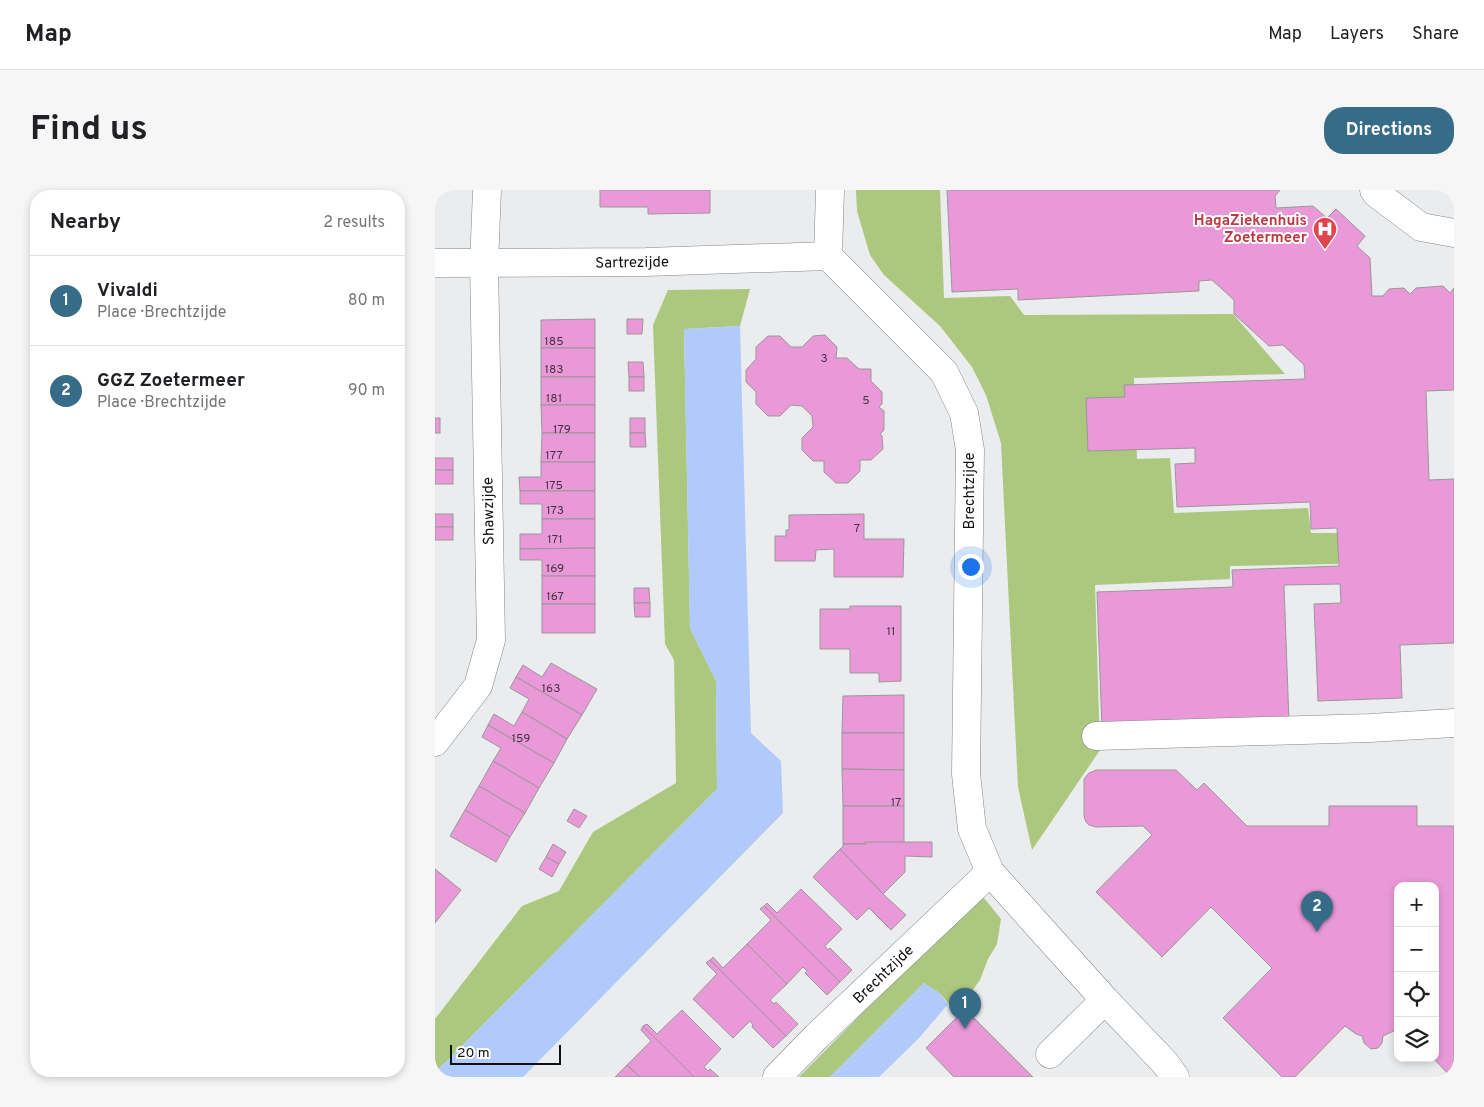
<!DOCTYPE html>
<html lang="en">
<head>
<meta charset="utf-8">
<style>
  body { margin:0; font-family:Overpass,sans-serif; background:#f6f6f6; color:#202124 }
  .controls { position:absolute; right:15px; bottom:15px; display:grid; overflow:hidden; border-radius:10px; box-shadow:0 2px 8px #0003 }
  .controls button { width:45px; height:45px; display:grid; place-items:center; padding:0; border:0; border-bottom:1px solid #e0e0e0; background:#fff; color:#202124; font:25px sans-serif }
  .scale { position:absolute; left:15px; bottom:12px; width:111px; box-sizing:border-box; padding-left:5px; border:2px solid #0f1011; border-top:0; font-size:14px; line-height:18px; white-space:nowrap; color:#0f1011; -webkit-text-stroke:4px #fff; paint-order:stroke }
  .you { position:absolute; left:535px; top:376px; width:18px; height:18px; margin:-12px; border:4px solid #fff; border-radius:50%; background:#1a73e8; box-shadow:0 0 0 8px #1a73e833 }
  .badge { display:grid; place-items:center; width:32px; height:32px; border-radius:50%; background:#376c88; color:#fff; font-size:16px; font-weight:700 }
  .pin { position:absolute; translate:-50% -41px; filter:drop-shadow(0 1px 2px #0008) }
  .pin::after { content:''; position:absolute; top:26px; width:18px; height:15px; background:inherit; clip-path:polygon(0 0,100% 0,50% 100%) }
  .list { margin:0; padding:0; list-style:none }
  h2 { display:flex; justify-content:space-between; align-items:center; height:65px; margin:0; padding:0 20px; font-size:21px }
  h2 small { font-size:16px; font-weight:400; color:#757577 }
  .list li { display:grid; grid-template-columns:32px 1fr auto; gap:15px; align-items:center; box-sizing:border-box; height:90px; padding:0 20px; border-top:1px solid #e0e0e0 }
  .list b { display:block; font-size:19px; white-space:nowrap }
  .list p { margin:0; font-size:16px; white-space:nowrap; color:#757577 }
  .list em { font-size:16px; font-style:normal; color:#757577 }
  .icon { flex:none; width:28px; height:28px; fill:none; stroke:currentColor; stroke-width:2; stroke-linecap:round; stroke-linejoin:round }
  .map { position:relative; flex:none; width:1019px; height:887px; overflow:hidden; border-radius:20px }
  header { display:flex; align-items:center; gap:30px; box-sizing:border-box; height:70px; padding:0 25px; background:#fff; border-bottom:1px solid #e0e0e0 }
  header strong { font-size:24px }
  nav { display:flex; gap:28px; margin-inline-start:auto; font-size:18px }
  .intro { display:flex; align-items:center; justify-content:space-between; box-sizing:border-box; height:120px; padding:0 30px }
  h1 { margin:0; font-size:35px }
  .button { padding:12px 22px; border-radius:20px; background:#376c88; color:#fff; font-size:18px; font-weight:700 }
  main { display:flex; gap:30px; padding:0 30px }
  aside { flex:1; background:#fff; border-radius:20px; box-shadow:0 2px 8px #0003 }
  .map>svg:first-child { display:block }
  .green { fill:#acc77e }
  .water { fill:#b0cafb }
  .building { fill:#e999d7; stroke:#9a9799 }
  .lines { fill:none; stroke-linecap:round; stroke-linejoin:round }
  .minor-casing { stroke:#838588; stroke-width:29 }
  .minor { stroke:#fff; stroke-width:28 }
  .labels { text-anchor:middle; stroke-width:4; stroke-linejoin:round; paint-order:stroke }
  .number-label { font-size:12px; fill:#463242 }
  .health-label { font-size:15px; font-weight:bold; fill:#be3a42; stroke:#fff; text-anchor:end }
  .street-label { font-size:15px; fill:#0f1011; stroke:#fff }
</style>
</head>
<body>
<header>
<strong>Map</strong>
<nav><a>Map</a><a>Layers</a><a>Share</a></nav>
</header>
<div class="intro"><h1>Find us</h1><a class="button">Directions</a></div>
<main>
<aside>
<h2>Nearby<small>2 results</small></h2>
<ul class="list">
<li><span class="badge">1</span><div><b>Vivaldi</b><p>Place · Brechtzijde</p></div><em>80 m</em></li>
<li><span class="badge">2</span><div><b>GGZ Zoetermeer</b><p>Place · Brechtzijde</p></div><em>90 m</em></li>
</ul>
</aside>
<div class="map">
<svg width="1019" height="887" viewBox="0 0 1019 887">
  <rect width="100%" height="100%" fill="#eaecee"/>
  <!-- green -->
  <g class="green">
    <path d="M421,0h84l4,108 66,-2 14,19 209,-1 52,60 -151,4 3,81 33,-1 4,55 134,-5 3,25h27v31l-108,2v13l-135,6 5,165 -68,100 -14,-63 -17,-344 -15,-48 -14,-28 -32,-41 -56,-51 -14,-20 -13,-44z"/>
    <path d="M315,99l-10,37 -56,3 6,299 26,53 1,108 -282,284v-54l87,-113 37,-15 34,-59 83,-49 -2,-123 -9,-16 -12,-319 15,-35z"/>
    <path d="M549,708l17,21 -4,25 -9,15 -8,21 -23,32 -18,-19 -15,-10 -94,94h-31l174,-176z"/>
  </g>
  <!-- water -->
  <g class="water">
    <path d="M305,136l11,407 30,28 2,52 -260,264h-88v-4l282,-284 -1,-108 -26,-53 -6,-299z"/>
    <path d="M489,793l15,10 9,11 -29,34 -40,39h-49z"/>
  </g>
  <!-- building -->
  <g class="building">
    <path d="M165,0h110v23l-62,1v-7h-48z"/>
    <path d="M512,0h333l-5,6 1,12 37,-2 14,12 9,-9 29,27 -8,10 13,12 2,38h11l6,-7 15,-1 6,6 6,-6 27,-2 7,7 4,-5v102l-28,1 3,89 25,-1v164l-54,2 2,53 -84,3 -4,-97 27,-1 -1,-19 -56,1 5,137 -187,7 -5,-137 136,-5 -1,-17 107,-4 -2,-38 -26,1 -1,-27 -133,5 -2,-43 20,-1v-15l-107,3 -2,-53 39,-1 -1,-12 181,-6 -1,-14 -21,-20 -14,1 -35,-32v-14l-22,-20 -13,1v10l-181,9v-11l-66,3z"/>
    <path d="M160,129v29h-54v-28z"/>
    <path d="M192,129h16l-1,15h-15z"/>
    <path d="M390,145l12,12 -1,11h11l12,11h12v12l11,11v12l-3,3 5,4v19l-4,4 2,2 1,13 -12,11h-11v11l-12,12h-12l-12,-11v-11h-11l-11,-11v-12l11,-11 -1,-11 -10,-10 -11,-1 -11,11h-12l-12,-12v-12l-10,-10v-12l10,-11v-12l12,-11h12l11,11h11l11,-11z"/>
    <rect x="106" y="158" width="54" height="29"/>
    <path d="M193,172h15l1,15h-15z"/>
    <rect x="106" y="187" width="54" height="28"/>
    <rect x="194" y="187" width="15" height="14"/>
    <path d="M106,215h54v28h-53z"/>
    <rect x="0" y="228" width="5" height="15"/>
    <rect x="195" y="228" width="15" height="15"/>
    <path d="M107,243h53v29h-54z"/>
    <path d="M195,243h15l1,14h-16z"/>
    <rect x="0" y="268" width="18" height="12"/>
    <path d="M106,272h54v29h-75l-1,-14h22z"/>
    <rect x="0" y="280" width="18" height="14"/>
    <path d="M85,301h75v28h-53v-15h-22z"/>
    <rect x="0" y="324" width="18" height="13"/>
    <path d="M429,324v25h40l-1,38h-69v-28l-18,1 -1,11h-40v-25h11v-6h3v-15z"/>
    <path d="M107,329h53v29l-75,1v-15h22z"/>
    <rect x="0" y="337" width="18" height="13"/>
    <path d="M160,358v28h-53v-16h-22v-11z"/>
    <rect x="107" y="386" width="53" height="28"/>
    <path d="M199,398h15l1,15h-16z"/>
    <path d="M199,413h16v14h-15z"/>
    <rect x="107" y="414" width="53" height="29"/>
    <path d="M415,416h51v75l-22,1v-9h-29v-24h-30v-40h30z"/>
    <path d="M116,473l46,26 -15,26 -66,-38 7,-12 19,12z"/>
    <path d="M81,487l66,38 -15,24 -45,-27 7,-13 -19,-11z"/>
    <path d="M469,505v38h-62l1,-37z"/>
    <path d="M87,522l45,27 -13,24 -66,-38 6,-11 20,12z"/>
    <path d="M53,535l66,38 -15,25 -46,-27 8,-13 -19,-11z"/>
    <path d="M407,543h62v37l-62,-1z"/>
    <path d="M58,571l46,27 -14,25 -46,-27z"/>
    <path d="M407,579l62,1v36h-61z"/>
    <path d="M661,580h80l21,20 7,-7 43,43h82v-20h88v20h37v251h-3l-18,-19h2v-172h-37v143l-15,7 -1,7 -4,5 -7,1 -7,-6 -2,-7 -6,-2 -11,-8 -50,51h-13l-59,-59 49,-50 -61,-61 -49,50 -66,-65 56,-57 -9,-9 -47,1 -7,-2 -3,-3 -2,-6v-37l5,-6z"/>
    <path d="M44,596l46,27 -15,24 -45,-27z"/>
    <path d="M408,616h61v37l-61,1z"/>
    <path d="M139,619l13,7 -8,12 -12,-7z"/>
    <path d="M30,620l45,27 -14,25 -46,-26z"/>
    <path d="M430,652h67v15l-27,-1v16l-22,22 -43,-45 3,-2v-3h23z"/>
    <path d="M118,654l13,8 -7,12 -13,-7z"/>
    <path d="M405,659l43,45 23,21 -15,15 -22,-22 -12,12 -44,-43z"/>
    <path d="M111,667l13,7 -7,13 -13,-8z"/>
    <path d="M0,679l26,21 -26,33z"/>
    <path d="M366,699l41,40 -17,17 3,4 2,-2 22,22 -12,12 -76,-76 3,-3 10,10z"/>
    <path d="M329,716l76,76 -13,13 -22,-22 2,-2 -4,-4 -16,17 -40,-40 24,-24 -11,-11z"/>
    <path d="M312,754l40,40 -17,16 4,4 2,-2 22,22 -12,12 -76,-76 3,-3 10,11z"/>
    <path d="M275,770l76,76 -13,12 -21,-21 1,-2 -3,-4 -17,17 -40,-39 24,-25 -11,-11z"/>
    <path d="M530,819l68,68h-79l-28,-29z"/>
    <path d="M247,820l39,39 -17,18 4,4 2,-2 9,8h-25l-51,-51 4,-2 10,10z"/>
    <path d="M208,836l51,51h-54l-13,-12 24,-24 -10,-11z"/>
    <path d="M192,875l13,12h-25z"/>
  </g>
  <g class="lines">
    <defs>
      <g id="minor">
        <path d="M395,0l-2,66 116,116 20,41 6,37 -4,324 6,55 18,43 115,128 60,63 10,14"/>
        <path d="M939,0l3,4 44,33 33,6"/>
        <path d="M0,73l211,-1 182,-6"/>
        <path d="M661,546l274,-8 84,-5"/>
        <path d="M0,552l43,-56 13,-46 -7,-376 3,-74"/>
        <path d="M615,864l55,-54"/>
        <path d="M342,887l40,-41 173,-164"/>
      </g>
    </defs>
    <!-- minor casing -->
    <use href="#minor" class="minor-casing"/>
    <!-- minor -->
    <use href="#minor" class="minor"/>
  </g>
  <!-- icons -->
  <defs>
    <symbol id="hospital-pin" viewBox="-11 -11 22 30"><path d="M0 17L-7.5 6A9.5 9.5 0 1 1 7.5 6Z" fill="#e0444e" stroke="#fff"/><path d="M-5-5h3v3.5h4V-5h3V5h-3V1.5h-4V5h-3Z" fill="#fff"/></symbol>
  </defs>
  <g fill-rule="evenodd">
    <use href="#hospital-pin" x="876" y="25" width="28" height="38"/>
  </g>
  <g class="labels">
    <!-- number labels -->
    <g class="number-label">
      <text x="119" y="155">185</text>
      <text x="389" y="172">3</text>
      <text x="119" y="183">183</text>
      <text x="119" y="212">181</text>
      <text x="431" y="214">5</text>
      <text x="127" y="243">179</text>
      <text x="119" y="269">177</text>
      <text x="119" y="299">175</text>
      <text x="120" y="324">173</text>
      <text x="422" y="342">7</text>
      <text x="120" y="353">171</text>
      <text x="120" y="382">169</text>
      <text x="120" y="410">167</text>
      <text x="456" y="445">11</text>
      <text x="116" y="502">163</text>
      <text x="86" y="552">159</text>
      <text x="461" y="616">17</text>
    </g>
    <!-- health labels -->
    <g class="health-label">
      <text x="872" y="35">HagaZiekenhuis<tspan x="872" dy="17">Zoetermeer</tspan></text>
    </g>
    <!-- street labels -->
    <g class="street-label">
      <text transform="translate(197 72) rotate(-1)" y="5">Sartrezijde</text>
      <text transform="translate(534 301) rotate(-90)" y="5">Brechtzijde</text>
      <text transform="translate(53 321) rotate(-91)" y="5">Shawzijde</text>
      <text transform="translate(448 784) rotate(-44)" y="5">Brechtzijde</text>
    </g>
  </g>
</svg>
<div class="controls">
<button>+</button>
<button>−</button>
<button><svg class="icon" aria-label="locate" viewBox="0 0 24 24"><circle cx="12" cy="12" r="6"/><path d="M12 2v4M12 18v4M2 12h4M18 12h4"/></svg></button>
<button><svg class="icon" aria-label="layers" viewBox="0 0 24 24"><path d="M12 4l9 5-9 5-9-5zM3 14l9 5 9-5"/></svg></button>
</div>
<div class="scale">20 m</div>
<div class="you"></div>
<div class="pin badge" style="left:530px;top:839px">1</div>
<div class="pin badge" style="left:882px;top:742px">2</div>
</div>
</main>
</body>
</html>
